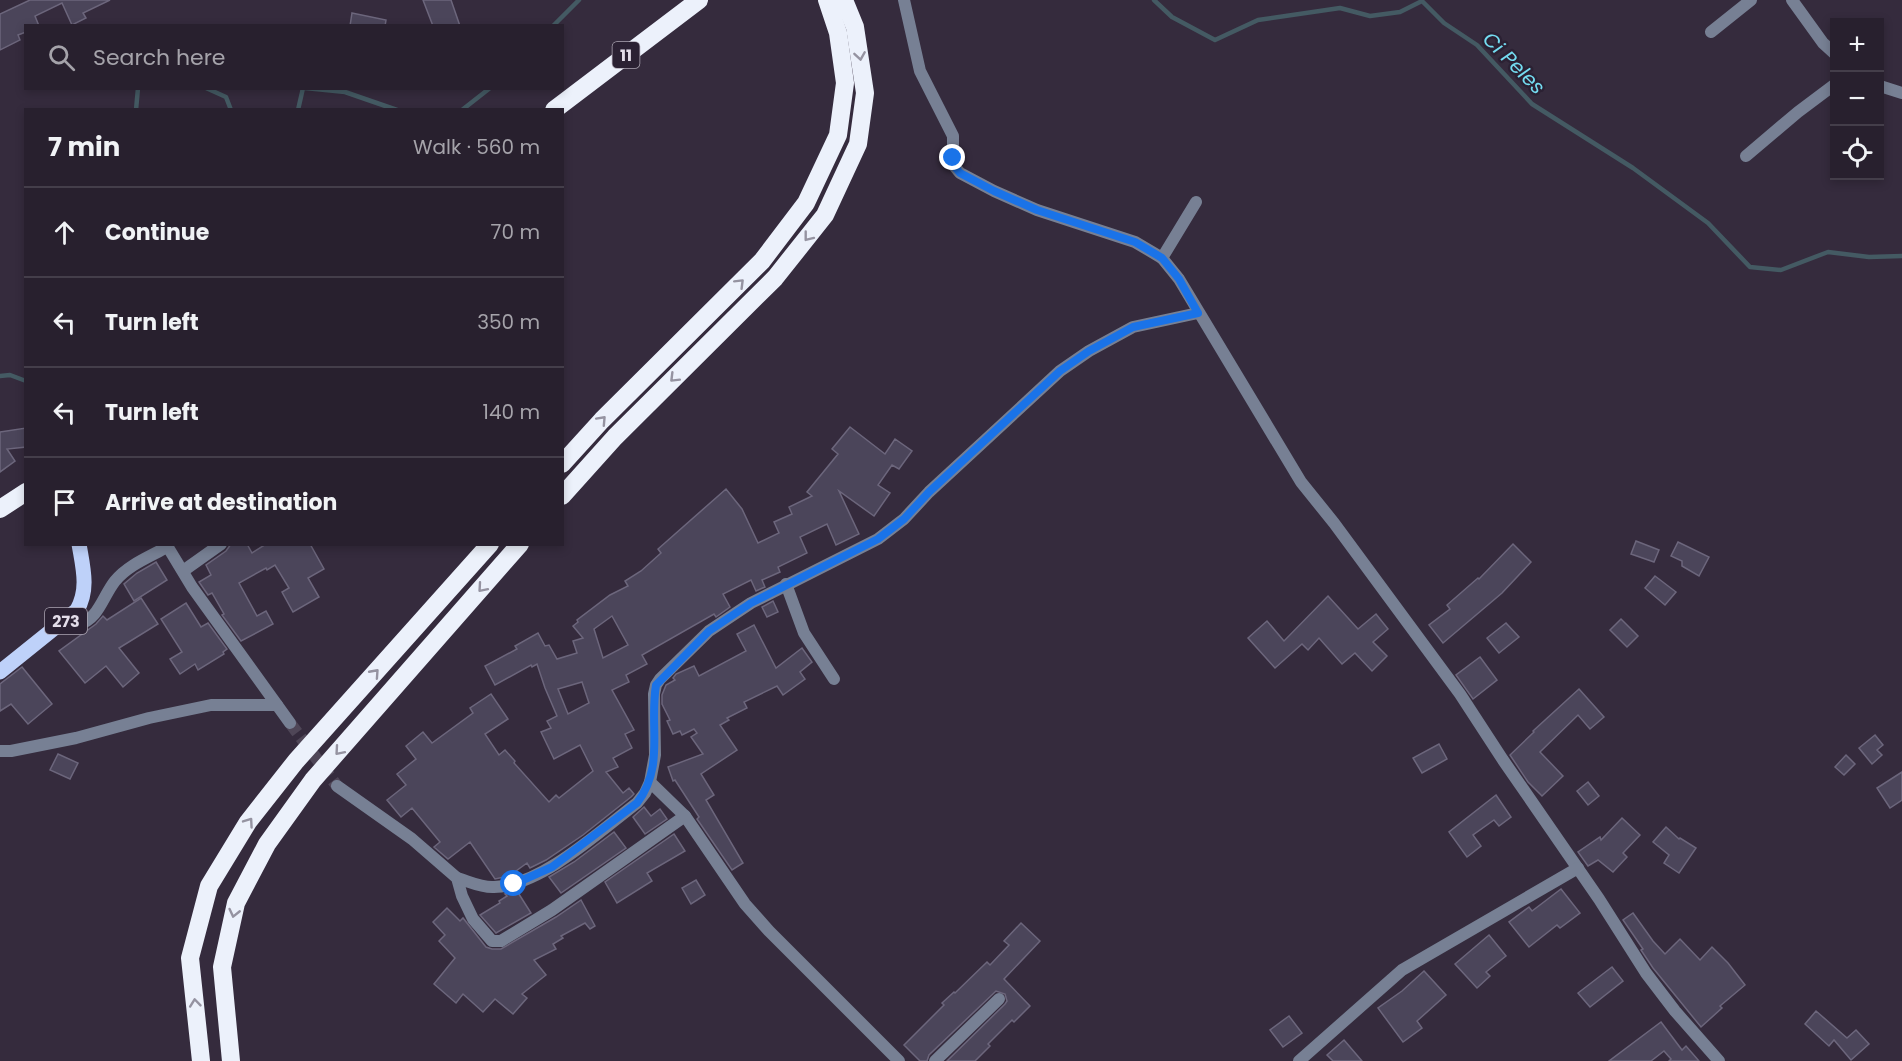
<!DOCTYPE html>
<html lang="en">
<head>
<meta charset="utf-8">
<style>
  body { margin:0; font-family:Poppins,sans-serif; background:#302836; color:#f1f3f6 }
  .controls { position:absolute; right:18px; top:18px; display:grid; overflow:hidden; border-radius:0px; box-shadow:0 3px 9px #0003 }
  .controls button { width:54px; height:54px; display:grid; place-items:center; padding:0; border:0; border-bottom:2px solid #443e4a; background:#28202e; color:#f1f3f6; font:30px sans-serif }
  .stop { position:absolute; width:18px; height:18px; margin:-14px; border:4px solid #1a73e8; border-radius:50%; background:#fff }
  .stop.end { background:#1a73e8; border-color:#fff; box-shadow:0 2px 6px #0008 }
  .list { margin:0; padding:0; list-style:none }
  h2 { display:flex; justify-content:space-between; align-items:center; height:78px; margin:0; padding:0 24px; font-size:26px }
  h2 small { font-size:20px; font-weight:400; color:#a5a3aa }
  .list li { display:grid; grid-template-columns:39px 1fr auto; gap:18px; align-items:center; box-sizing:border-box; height:90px; padding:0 24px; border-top:2px solid #443e4a }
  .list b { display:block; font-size:22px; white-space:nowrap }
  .list em { font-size:20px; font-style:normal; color:#a5a3aa }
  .icon { flex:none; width:33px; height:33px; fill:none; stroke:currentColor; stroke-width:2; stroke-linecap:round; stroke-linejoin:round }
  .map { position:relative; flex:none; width:1902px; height:1061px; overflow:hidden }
  .search { position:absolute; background:#28202e; box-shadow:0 3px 9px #0003; left:24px; top:24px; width:540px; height:66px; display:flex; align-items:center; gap:15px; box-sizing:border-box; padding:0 21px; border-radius:0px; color:#a5a3aa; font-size:22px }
  .panel { position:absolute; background:#28202e; box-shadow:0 3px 9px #0003; left:24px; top:108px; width:540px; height:438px; border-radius:0px }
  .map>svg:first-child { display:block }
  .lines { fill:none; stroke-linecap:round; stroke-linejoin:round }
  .stream { stroke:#445a63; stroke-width:4.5 }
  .building { fill:#4b455a; stroke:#6c667c; stroke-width:1.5; fill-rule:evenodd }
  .street-tunnel { stroke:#4f4657; stroke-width:12; stroke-dasharray:12 6; stroke-linecap:butt }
  .street { stroke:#778094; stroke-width:12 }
  .primary { stroke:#bed1f9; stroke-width:15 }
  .highway { stroke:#ecf1fb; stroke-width:18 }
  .oneway { stroke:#9593a1 }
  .route { stroke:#1a73e8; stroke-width:8 }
  .labels { text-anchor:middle; stroke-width:5; stroke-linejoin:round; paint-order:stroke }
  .shield { fill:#2b2133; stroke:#aca5b2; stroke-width:1.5 }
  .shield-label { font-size:16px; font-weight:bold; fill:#e3dde9 }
  .water-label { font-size:20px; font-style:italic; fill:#74dcf1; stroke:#2b2133 }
</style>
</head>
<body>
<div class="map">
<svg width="1902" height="1061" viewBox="0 0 1902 1061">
  <rect width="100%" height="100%" fill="#352b3d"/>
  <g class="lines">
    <!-- stream -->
    <g class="stream">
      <path d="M1154,0l18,17 43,23 43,-20 82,-12 30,8 30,-4 22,-11 22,22 33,22 55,59 101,64 75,55 42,44 31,3 47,-18 41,5 33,-1"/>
      <path d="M553,26l26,-26"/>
      <path d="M206,88l20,9 5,13"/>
      <path d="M305,88l40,4 52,18"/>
      <path d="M136,110l2,-22"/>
      <path d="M298,110l5,-22"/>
      <path d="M462,110l28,-22"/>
      <path d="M0,376l10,-1 16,6"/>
    </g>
  </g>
  <!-- building -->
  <g class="building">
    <path d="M30,0h80l-27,13 3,5 -14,7 -10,-22 -27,13 4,10h-13v6l-8,3 2,5 -20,10v-36z"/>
    <path d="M423,0h28l9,26h-27z"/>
    <path d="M352,13l34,7 -1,6h-35z"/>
    <path d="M850,427l35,27 10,-15 17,12 -13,18 -7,-4 -14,20 12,8 -16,23 -35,-25 20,43 -23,11 -9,-21 -27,13 7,16 -29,14 2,5 -18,8 3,7 -9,4 -5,-11 -28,14 7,13 -14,10 -2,-3 -72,41 5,9 -21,11 3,7 -17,8 22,40 -9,4 7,14 -19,10 5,9 -12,5 17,21 6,-5 5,6 -3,3 -48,38 -37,25 -16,8 -3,-5 -18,13 -14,3 -25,-37 -22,17 -14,-12 6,-5 -28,-34 -11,9 -14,-17 19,-15 -9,-11 19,-15 -10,-13 17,-14 9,11 41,-30 -3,-5 21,-14 17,25 -23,15 14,21 6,-5 10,11 -1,2 35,39 7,-7 3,3 34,-27 -13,-26 -26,14 -13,-27 10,-4 -4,-7 10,-5 -12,-28 -8,-24 -5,3 -1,-2 -36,20 -10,-19 32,-17 -2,-3 23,-13 7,13 4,-1 8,14 20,-6 -4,-12 10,-3 -10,-12 5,-4 -1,-2 33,-25 18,-9 -3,-5 16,-10 20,-18 -3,-4 68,-60 16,20 16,34 21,-10 -5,-11 18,-8 -3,-7 23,-11 -5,-4 31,-38 -6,-5zM612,616l16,29 -25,13 -9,-29zM582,682l7,21 -21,11 -10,-25z"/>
    <path d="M26,428v19l-19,2 8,12 -15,11v-40z"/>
    <path d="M1636,541l23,9 -5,12 -23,-8z"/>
    <path d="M1678,542l31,15 -10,19 -17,-10v-5l-11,-5z"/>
    <path d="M231,544h16l5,9 14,-9h44l14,25 -16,9 11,19 -26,15 -11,-20 7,-4 -14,-23 -8,5 -1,-2 -27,15 18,33 9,-5 7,13 -32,17 -19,-26 2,-1 -12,-21 -4,2 -9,-13 12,-7 -5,-10 20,-14z"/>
    <path d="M1513,544l18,18 -29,31 -59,50 -14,-18 21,-16 -3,-4 31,-27 1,1z"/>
    <path d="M156,562l11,18 -33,21 -10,-17 13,-11z"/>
    <path d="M1655,576l21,16 -11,13 -20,-17z"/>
    <path d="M1328,596l30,33 18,-15 12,15 -15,13 14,14 -15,15 -17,-18 -13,11 -23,-26 -11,12 -6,-6 -27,24 -27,-30 19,-17 17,20z"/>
    <path d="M141,598l17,26 -39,24 20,25 -16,14 -17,-21 -21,17 -26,-32 37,-27 7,-8 4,4z"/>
    <path d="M773,601l5,11 -11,5 -5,-10z"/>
    <path d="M186,603l15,24 7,-4 19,26 -4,3 1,2 -26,16 -3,-6 -15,10 -10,-15 12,-7 -21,-33z"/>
    <path d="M1621,619l17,17 -11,11 -17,-17z"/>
    <path d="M1506,623l13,14 -20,16 -12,-15z"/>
    <path d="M754,625l22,43 26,-20 10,14 -12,10 5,7 -22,16 -6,-9 -33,16 3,6 -20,10 2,2 -9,5 17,25 -36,24 13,21 -8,5 37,63 -11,7 -35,-51 2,-2 -24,-37 -2,1 -5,-14 35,-13 -12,-17 6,-4 -3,-4 -12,6 -2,-4 -7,3 -6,-13 3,-1 -8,-16v-9l4,-10 9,-5 -2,-2 3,-4 18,-8 5,10 47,-25 -9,-17z"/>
    <path d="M1480,657l17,23 -24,19 -17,-24z"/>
    <path d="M22,667l30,37 -24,20 -17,-20 -11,7v-27z"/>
    <path d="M1579,689l25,28 -14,12 -12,-14 -38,37 23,24 -21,20 -14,-14 -18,-27 24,-23 -1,-1z"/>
    <path d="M1875,735l8,10 -6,5 5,5 -10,9 -13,-16z"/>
    <path d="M1439,744l8,15 -25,14 -9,-15z"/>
    <path d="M58,754l20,9 -8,16 -20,-9z"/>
    <path d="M1846,755l9,9 -11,11 -9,-8z"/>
    <path d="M1902,772v28l-12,8 -13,-20z"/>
    <path d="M1588,782l11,14 -11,9 -11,-14z"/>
    <path d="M1496,795l15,22 -12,9 -5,-6 -21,15 8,11 -14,11 -18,-25z"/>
    <path d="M644,807l7,9 9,-7 7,10 -22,15 -12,-17z"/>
    <path d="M1622,818l18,17 -17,18 4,4 -14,15 -15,-12 -10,6 -10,-14 22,-15 1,3z"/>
    <path d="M1666,827l13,12 1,-1 16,10 -17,25 -15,-10 5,-8 -16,-13z"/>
    <path d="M614,832l12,16 -65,45 -12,-16 25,-15z"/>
    <path d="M674,834l11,17 -38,22 5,8 -35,22 -12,-21z"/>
    <path d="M696,880l9,15 -14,9 -9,-16z"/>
    <path d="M1561,889l19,24 -20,15 -3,-3 -28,22 -20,-25 20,-15 3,4z"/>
    <path d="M517,891l14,22 -35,20 -16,-18 20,-12 -1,-2 8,-5 -2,-2z"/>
    <path d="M581,900l14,26 -5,3 -5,-6 -24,13 2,2 -10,6 3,5 -22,11 12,15 -24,19 5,4 -14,16 -18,-15 -12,13 -20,-18 -7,9 -22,-19 21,-26 -16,-17 6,-6 -12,-13 14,-14 13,13 3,-3 23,29 6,2h9l55,-32z"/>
    <path d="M1633,913l20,28 12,13 15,-15 20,21 12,-13 16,16 17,22 -25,21 2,2 -21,19 -48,-59 -12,-18 2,-1 -20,-29z"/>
    <path d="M1021,923l19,18 -36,38 26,27 -16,16 -2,-2 -24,24 2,2 -15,15h-28l58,-57 2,-3 -2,-7 -9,-3 -67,64 -2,6h-7l-16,-16 40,-40 -2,-2 12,-11 1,1 32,-31 3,3 19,-20 -5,-4z"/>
    <path d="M1489,935l17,21 -20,16 4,4 -13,12 -22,-24z"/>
    <path d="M1612,967l11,14 -33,26 -12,-14z"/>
    <path d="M1424,971l22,24 -29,26 5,7 -19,14 -25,-34 24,-17z"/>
    <path d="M1816,1011l31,27 9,-8 13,14 -18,16 -17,-20 -5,6 -24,-22z"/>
    <path d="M1289,1016l13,17 -19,14 -13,-17z"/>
    <path d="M1661,1022l21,28 4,-4 13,15h-30l2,-2 -7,-8 -13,10h-42z"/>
    <path d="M1344,1040l18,21h-29l-6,-6z"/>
  </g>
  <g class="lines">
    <!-- street-tunnel -->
    <path class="street-tunnel" d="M290,723l47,63"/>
    <!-- street -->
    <g class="street">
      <path d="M904,0l16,71 33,65v22l2,9 5,6 34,18 43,19 98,32 27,16 17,21 122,203 33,41 126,171 43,66 96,139 47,74 29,38 44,50"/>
      <path d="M1792,0l31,43 11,10"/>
      <path d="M1711,32l40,-32"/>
      <path d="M1880,86l22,7"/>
      <path d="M1746,156l52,-44 36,-27"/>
      <path d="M1162,258l34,-56"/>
      <path d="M166,544l26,43 98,136"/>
      <path d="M183,571l38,-27"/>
      <path d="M786,584l18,49 30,46"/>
      <path d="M71,617l8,7c19,-4 24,-28 36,-43 13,-16 34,-24 52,-34"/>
      <path d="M0,751h11l65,-13 73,-20 62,-13h66"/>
      <path d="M337,786l75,53 45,39 5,18 11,23 19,22h9l51,-31 133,-94 -35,-34 5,-27 -1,-61 2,-9 4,-6 49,-48 42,-28 127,-64 26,-20 25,-27 131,-121 29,-20 44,-24 65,-14"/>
      <path d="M685,816l60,88 24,27 130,130"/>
      <path d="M457,878c11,3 25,10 37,9 47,-1 106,-56 143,-84l8,-10 5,-11"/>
      <path d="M935,1061l64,-62"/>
      <path d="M1299,1061l103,-91 176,-102"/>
    </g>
    <!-- primary -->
    <path class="primary" d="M0,672l77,-62c12,-21 6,-42 2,-66"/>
    <!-- highway -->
    <g class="highway">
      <path d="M554,110l145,-110"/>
      <path d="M562,464l40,-44 160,-159 44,-58 32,-68 7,-52 -7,-50 -11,-33"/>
      <path d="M562,496l53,-59 160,-159 50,-63 33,-71 7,-51 -10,-66 -11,-27"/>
      <path d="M0,509l26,-17"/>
      <path d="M201,1061l-11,-103 19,-72 39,-64 48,-61 194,-217"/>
      <path d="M231,1061l-9,-94 14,-64 31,-59 46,-64 207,-236"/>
    </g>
  </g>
  <!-- one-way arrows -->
  <defs><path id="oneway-chevron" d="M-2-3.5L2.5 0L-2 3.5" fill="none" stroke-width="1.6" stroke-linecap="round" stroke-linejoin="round" transform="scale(1.5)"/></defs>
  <g class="oneway">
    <use href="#oneway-chevron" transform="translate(860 56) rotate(81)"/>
    <use href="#oneway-chevron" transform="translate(808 237) rotate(128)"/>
    <use href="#oneway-chevron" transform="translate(740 283) rotate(-45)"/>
    <use href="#oneway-chevron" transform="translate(674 378) rotate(135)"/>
    <use href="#oneway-chevron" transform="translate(602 420) rotate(-47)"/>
    <use href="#oneway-chevron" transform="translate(482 588) rotate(131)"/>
    <use href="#oneway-chevron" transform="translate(375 673) rotate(-48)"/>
    <use href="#oneway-chevron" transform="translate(339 751) rotate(131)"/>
    <use href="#oneway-chevron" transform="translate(249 822) rotate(-55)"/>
    <use href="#oneway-chevron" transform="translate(234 913) rotate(103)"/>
    <use href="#oneway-chevron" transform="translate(195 1003) rotate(-96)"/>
  </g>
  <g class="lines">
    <!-- route -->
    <path class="route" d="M514,884l38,-17 85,-64c28,-36 12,-77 19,-118l53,-54 42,-28 127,-64 26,-20 25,-27 131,-121 29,-20 44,-24 65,-14 -19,-34 -17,-21 -27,-16 -98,-32 -43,-19 -34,-18 -5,-6 -2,-9"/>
  </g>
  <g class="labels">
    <!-- shield labels -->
    <g class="shield">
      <rect x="612.5" y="42" width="27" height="26" rx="4.5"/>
      <rect x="45" y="608" width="42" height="26" rx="4.5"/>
    </g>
    <g class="shield-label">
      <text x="626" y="61">11</text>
      <text x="66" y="627">273</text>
    </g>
    <!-- water labels -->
    <g class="water-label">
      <text transform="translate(1514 63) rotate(45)" y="7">Ci Peles</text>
    </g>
  </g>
</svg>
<div class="controls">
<button>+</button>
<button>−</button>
<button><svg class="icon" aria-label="locate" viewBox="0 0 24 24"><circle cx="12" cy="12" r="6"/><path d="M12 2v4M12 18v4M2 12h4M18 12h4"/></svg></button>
</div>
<div class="stop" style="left:514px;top:884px"></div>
<div class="stop end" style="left:953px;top:158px"></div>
<div class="search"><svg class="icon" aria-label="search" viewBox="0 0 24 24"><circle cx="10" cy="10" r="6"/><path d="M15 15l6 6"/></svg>Search here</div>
<section class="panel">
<h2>7 min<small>Walk · 560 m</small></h2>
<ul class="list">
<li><svg class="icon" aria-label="ahead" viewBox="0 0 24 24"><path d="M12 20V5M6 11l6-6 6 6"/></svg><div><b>Continue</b></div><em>70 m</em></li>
<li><svg class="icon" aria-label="left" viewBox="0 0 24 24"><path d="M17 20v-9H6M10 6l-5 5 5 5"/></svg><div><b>Turn left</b></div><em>350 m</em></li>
<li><svg class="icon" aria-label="left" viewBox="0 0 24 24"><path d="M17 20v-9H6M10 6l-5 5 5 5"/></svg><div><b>Turn left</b></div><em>140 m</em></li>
<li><svg class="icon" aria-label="arrive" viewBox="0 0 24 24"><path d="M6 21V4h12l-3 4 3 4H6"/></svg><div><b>Arrive at destination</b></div></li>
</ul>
</section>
</div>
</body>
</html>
